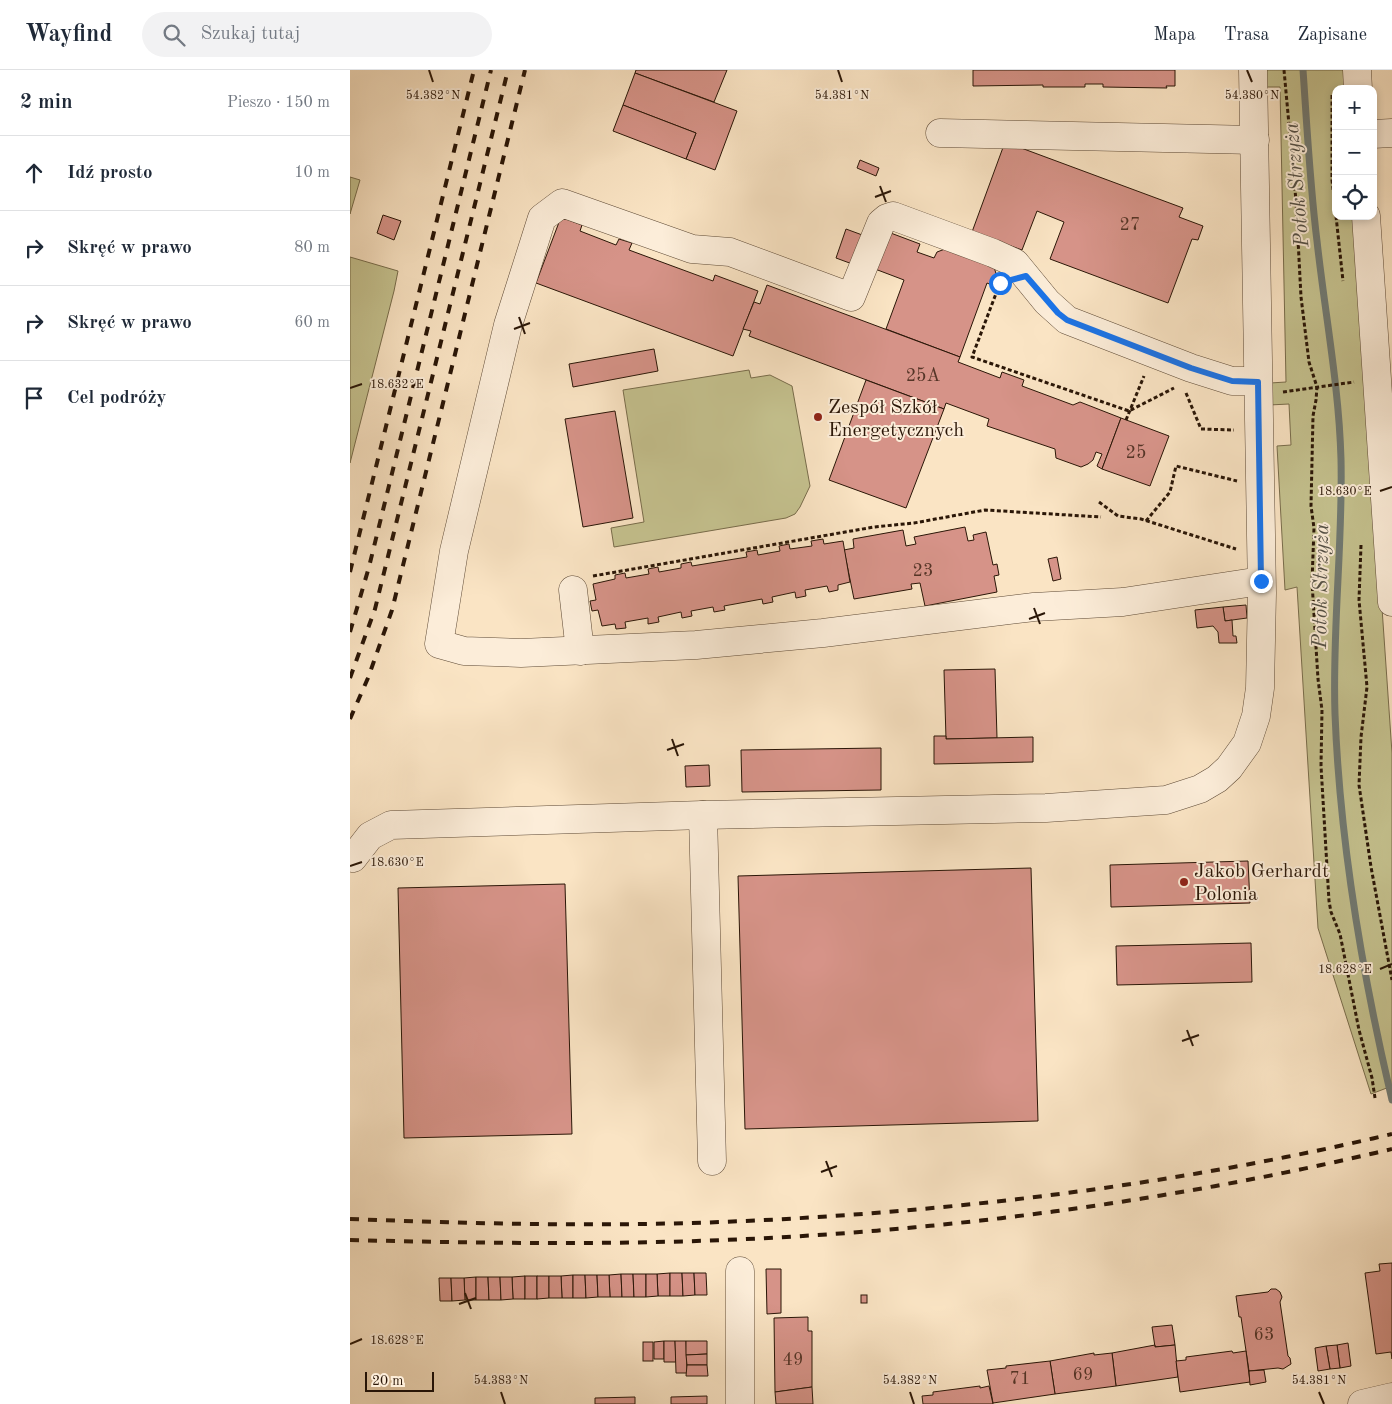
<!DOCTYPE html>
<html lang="pl">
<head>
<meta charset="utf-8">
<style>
  body { margin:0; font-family:"Old Standard TT",serif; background:#f2f2f3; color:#1f2937 }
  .controls { position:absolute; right:15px; top:15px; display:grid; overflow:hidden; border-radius:10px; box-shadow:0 2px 8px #0003 }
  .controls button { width:45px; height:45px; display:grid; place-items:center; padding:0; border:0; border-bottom:1px solid #e0e1e3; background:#fff; color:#1f2937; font:25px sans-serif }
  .scale { position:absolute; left:15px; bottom:12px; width:69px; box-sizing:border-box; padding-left:5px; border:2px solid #2a1607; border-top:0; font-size:14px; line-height:18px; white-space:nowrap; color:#2a1607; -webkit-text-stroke:4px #fcedd9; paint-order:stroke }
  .stop { position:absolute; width:15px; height:15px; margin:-11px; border:4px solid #1a73e8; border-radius:50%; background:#fff }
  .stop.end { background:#1a73e8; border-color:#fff; box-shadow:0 1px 5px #0008 }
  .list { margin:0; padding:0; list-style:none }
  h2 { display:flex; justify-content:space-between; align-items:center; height:65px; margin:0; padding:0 20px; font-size:21px }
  h2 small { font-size:16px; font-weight:400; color:#747a83 }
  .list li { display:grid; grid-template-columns:32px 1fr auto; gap:15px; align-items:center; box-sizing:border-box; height:75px; padding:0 20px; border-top:1px solid #e0e1e3 }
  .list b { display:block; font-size:19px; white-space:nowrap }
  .list em { font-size:16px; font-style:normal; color:#747a83 }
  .icon { flex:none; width:28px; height:28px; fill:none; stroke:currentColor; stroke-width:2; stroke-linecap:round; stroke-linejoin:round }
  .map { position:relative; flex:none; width:1042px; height:1334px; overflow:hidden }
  header { display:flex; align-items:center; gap:30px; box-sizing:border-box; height:70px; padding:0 25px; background:#fff; border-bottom:1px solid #e0e1e3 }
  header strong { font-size:24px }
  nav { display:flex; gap:28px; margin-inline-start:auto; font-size:18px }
  .search { width:350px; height:45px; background:#f2f2f3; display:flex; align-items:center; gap:12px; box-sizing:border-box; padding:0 18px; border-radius:28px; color:#747a83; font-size:19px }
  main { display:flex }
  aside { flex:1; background:#fff }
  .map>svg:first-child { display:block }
  .green { fill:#c5c28f; stroke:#786c4b }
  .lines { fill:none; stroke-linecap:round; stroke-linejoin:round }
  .stream { stroke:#717a73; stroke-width:7 }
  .building { fill:#d69388; stroke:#2a1607 }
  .minor-casing { stroke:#5e4a36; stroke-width:29 }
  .path { stroke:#2a1607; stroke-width:3; stroke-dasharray:4 2.5; stroke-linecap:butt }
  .minor { stroke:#fcedd9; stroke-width:28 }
  .rail { stroke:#2a1607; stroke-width:4; stroke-dasharray:9 9; stroke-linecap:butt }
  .route { stroke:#1a73e8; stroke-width:6 }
  .ticks { fill:none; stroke:#2a1607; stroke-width:2 }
  .poi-dot { fill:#8f2418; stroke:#fcedd9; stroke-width:2 }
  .labels { text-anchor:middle; stroke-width:4; stroke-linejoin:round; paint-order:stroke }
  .number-label { font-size:18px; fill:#553527 }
  .poi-label { font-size:20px; fill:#2a1607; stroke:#fcedd9; text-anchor:start }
  .water-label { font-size:21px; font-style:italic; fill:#535046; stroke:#fcedd9 }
  .ticks-label { font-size:12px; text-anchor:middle; fill:#2a1607; stroke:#fcedd9; stroke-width:4; stroke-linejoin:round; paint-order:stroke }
</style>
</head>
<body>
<header>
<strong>Wayfind</strong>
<div class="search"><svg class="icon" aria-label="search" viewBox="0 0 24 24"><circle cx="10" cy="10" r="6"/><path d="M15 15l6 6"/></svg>Szukaj tutaj</div>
<nav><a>Mapa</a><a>Trasa</a><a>Zapisane</a></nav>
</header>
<main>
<aside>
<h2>2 min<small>Pieszo · 150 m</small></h2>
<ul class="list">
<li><svg class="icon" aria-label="ahead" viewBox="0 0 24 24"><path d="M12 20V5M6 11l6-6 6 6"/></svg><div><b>Idź prosto</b></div><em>10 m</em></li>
<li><svg class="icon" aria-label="right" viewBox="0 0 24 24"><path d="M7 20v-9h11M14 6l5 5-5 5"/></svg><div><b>Skręć w prawo</b></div><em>80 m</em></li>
<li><svg class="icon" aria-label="right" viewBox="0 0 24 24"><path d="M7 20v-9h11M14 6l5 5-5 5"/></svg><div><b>Skręć w prawo</b></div><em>60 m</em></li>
<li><svg class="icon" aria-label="arrive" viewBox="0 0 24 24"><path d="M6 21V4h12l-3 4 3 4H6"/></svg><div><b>Cel podróży</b></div></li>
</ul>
</aside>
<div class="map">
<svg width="1042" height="1334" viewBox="0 0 1042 1334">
  <rect width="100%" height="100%" fill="#fae4c4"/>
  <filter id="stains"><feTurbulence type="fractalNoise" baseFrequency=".004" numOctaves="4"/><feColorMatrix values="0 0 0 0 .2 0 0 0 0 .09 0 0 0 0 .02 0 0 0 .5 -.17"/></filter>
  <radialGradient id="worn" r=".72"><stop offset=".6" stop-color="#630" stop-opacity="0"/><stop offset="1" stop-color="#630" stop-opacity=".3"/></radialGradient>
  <!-- green -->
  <g class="green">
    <path d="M916,0h79l1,19h-10v127h19l37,537v333l-21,8 -53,-166 -21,-341 -12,3 -8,-144 14,-1 -2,-41 -20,1 1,-22 16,-1 -6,-295h-14z"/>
    <path d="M0,107l10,3 -10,34z"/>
    <path d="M0,187l48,14 -4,20 -44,172z"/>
    <path d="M399,300l2,8 19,-3 22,11 18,100 -10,21 -5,7 -9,4 -172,29 -3,-19 33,-6 -21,-132z"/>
  </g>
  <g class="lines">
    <!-- stream -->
    <path class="stream" d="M953,0c4,57 7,115 14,171 8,73 22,145 24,218 2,85 -9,170 -6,255 5,131 27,259 57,386"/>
  </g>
  <!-- building -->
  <g class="building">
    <path d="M286,0h91l-13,32 -79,-29z"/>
    <path d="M623,0h202v16h-9l1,2 -64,-1v-3h-18v3h-42v-2l-70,1z"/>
    <path d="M285,3l102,38 -22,59 -29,-11 10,-26 -73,-28z"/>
    <path d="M273,35l73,28 -10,26 -73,-28z"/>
    <path d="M655,72l178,66 -4,9 24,9 -5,14 -6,-1 -24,64 -118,-44 14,-37 -27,-11 -15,39 -50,-18z"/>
    <path d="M510,90l19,8 -3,8 -19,-8z"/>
    <path d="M33,145l18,6 -7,19 -17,-7z"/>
    <path d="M211,147l21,8 -2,6 36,14 3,-6 13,4 -3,7 84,31 2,-6 43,16 -25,65 -197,-73z"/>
    <path d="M496,159l19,7 -10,29 -19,-7z"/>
    <path d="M538,162l32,12 -3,8 17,6 3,-6 8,-3 49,18 3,10 -3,9 -7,-3 -27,74 -74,-28 18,-49 -29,-11z"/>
    <path d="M417,215l193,72 -2,5 42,16 2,-6 22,8 -2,6 51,19 7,-3 41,16 -19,51 -5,-3 5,-12 -6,-2 -3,8 -5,4 -7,3 -25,-9 -1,-9 -68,-23 2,-7 -43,-16 -2,6 -195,-73 2,-5 -8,-2 11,-27 6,2z"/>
    <path d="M304,279l4,22 -85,16 -4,-23z"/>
    <path d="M516,310l78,29 -38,99 -77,-28z"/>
    <path d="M265,341l18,107 -50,9 -18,-108z"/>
    <path d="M771,348l48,18 -19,50 -48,-17z"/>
    <path d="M615,457l3,14 6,-1 -1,-5 13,-3 7,33 4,-1 2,11 -5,1 3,16 -72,14 -5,-23 -9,1 1,5 -58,10 -10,-49 10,-2 -1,-9 50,-9 3,16 10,-2 -2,-7z"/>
    <path d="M473,469l1,5 19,-3 7,41 -12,3v5l-9,2 -2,-6 -22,4 1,6 -10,2 -1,-6 -23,5 1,5 -10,2 -1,-5 -38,7 1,4 -11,2 -1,-5 -22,4 1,5 -10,2 -1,-6 -23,5 1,5 -11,2v-6l-23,4 1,6 -10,1 -1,-5 -13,2 -4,-16 -6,1 -2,-10 6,-1 -3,-16 22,-5v-4l10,-2 1,5 23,-4 -1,-5 10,-2 1,5 22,-4v-4l10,-2 1,4 55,-9 -1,-5 11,-2 1,5 22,-4 -1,-5 10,-2 1,5 22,-3 -1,-5z"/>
    <path d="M707,487l4,22 -8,2 -5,-22z"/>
    <path d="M896,535l1,13 -22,3 -2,-14z"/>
    <path d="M873,537l2,14 7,-1 1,16h3l1,7h-18l-1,-11 -5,-6 -16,2 -2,-18z"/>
    <path d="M645,599l2,69 -51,1 -2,-69z"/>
    <path d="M584,666h12v3l87,-2v25l-99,2z"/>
    <path d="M531,678v42l-139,2 -1,-42z"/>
    <path d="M359,695l1,21 -24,1 -1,-21z"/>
    <path d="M898,791l2,42 -139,4 -1,-42z"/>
    <path d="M681,798l7,253 -293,8 -7,-253z"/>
    <path d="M215,814l7,250 -168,4 -6,-250z"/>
    <path d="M901,873l1,39 -135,3 -1,-39z"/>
    <path d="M1042,1193v96l-1,-7 -15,2 -11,-81 15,-2 -1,-7z"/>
    <path d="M416,1199h15v44l-14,1z"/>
    <path d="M320,1203v23h-12l-1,-22z"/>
    <path d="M320,1203h12l1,23h-13z"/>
    <path d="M332,1203h12l1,22 -12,1z"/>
    <path d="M344,1203h12l1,22h-12z"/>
    <path d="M271,1204l1,23h-12l-1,-22z"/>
    <path d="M271,1204h12l1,23h-12z"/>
    <path d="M283,1204h13v23h-12z"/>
    <path d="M296,1204h11l1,22 -12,1z"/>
    <path d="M223,1205v23h-11l-1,-22z"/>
    <path d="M223,1205h12l1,23h-13z"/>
    <path d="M235,1205h12l1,22 -12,1z"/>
    <path d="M247,1205h12l1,22h-12z"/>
    <path d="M175,1206v23h-12l-1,-22z"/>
    <rect x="175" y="1206" width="12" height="23"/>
    <path d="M187,1206h12v22l-12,1z"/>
    <path d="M199,1206h12l1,22h-13z"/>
    <path d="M126,1207v23h-11l-1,-22z"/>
    <path d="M126,1207h12l1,23h-13z"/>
    <path d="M138,1207h12l1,23h-12z"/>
    <path d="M150,1207h12l1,22 -12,1z"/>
    <path d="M89,1208h12l1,23h-12z"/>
    <path d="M101,1208h13l1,22 -13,1z"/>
    <path d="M921,1219h5l4,3 2,5 -2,5 8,54 2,2 1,6 -8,5 -5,-1 -29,3 -8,-54h-2l-3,-21 32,-4z"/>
    <rect x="511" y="1225" width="6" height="8"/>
    <path d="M458,1247v14h4v56l-37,5 -1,-74z"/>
    <path d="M822,1255l3,20 -20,2 -3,-20z"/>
    <path d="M314,1271v18h-10v-17z"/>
    <path d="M314,1271h11l1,21h-12z"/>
    <path d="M325,1271h11l1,32h-11z"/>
    <path d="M336,1271h21v13l-21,1z"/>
    <rect x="293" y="1272" width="10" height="19"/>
    <path d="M998,1273l3,23 -11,2 -3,-23z"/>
    <path d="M805,1275v2l20,-2 3,32 -62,9 -4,-33z"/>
    <path d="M987,1275l3,23 -10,1 -4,-23z"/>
    <path d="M976,1276l4,23 -12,2 -3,-23z"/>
    <path d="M882,1281l1,2 13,-2 4,31 -70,10 -4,-31 10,-1v-3z"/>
    <path d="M744,1283v2l18,-2 4,33 -61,8 -5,-33z"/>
    <path d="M357,1284v11h-20l-1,-10z"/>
    <path d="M700,1291l5,33 -62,9 -6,-33 19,-2v-2z"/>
    <path d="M337,1295h20l1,11h-22z"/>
    <path d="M914,1300l2,12 -16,3 -1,-14z"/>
    <path d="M630,1316v2l9,-2 4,18h-70l-1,-8 11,-1v-3z"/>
    <path d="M462,1317l1,17h-37l-1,-12z"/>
    <path d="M357,1326v8h-36v-7z"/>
    <path d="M285,1327v7h-40v-6z"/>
  </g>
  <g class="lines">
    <defs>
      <g id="minor">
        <path d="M1007,0l1,19"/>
        <path d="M590,63l315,7"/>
        <path d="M1023,64l19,-1"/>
        <path d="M1016,146l26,386"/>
        <path d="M908,311h-26l-41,-13 -124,-48 -20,-18 -32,-39 -22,-10 -100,-37 -6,2 -6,5 -30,74 -121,-45 -38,-3 -130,-46 -20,15 -34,107 -54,226 -15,93 25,7 57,2 175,-8 127,-12 211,-26 89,-5 138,-21"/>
        <path d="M223,520l7,61"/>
        <path d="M353,745l9,346"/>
        <path d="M3,788l17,-22 21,-11 312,-10 343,-7 120,-8 34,-11 17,-10 12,-11 18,-25 9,-27 4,-28 2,-95 -9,-523"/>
        <path d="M390,1334v-133"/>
        <path d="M1012,1334l30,-7"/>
      </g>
    </defs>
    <!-- minor casing -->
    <use href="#minor" class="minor-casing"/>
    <!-- path -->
    <g class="path">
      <path d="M934,0l12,131 5,96 8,65 8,25 -1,13 -3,16 -2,90 3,22 -2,54 6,97 4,31 -1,56 8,135 2,11 9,22 19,96 13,48 3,20"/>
      <path d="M982,25v85l4,34"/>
      <path d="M986,146l7,65"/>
      <path d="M650,213l-28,74 157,54 45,-23"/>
      <path d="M933,322l71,-10"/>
      <path d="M836,323l15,36 33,1"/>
      <path d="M776,350l18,-44"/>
      <path d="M749,432l19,14 23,3 95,30"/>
      <path d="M796,451l24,-29 6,-26 61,15"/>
      <path d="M1011,475l-2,55 8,87 -6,50 -2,48 12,82 21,113"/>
      <path d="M243,506l281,-49 40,-4 71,-13 116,7"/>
    </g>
    <!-- minor -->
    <use href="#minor" class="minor"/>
    <!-- rail -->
    <g class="rail">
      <path d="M0,502l124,-502"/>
      <path d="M0,562l19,-65 122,-497"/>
      <path d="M0,608l25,-69 133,-539"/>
      <path d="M0,649l18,-41 24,-68 133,-540"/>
      <path d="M0,1149c132,5 264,8 395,2 218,-10 435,-37 647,-87"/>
      <path d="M0,1170c125,3 249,5 374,0 225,-9 449,-39 668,-91"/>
    </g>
  </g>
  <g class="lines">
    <!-- route -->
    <path class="route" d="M650,213l26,-7 32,37 9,7 124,48 41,13 26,1 3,199"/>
  </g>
  <!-- ticks -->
  <path class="ticks" d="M79,0l4,12M488,0l4,12M897,0l5,12M530,116l6,16M525,127l16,-6M169,247l6,17M164,259l16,-6M0,318l12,-4M1030,421l12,-4M684,538l6,16M679,549l16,-6M322,669l6,17M317,680l17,-6M0,796l12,-4M1030,899l12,-5M837,960l6,16M832,971l17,-6M476,1091l6,16M471,1102l16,-6M115,1223l6,16M109,1234l17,-6M0,1274l12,-5M151,1322l4,12M560,1322l4,12M969,1322l5,12"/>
  <!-- markers -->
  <g class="poi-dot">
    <circle cx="468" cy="347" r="5"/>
    <circle cx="834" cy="812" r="5"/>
  </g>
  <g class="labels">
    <!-- number labels -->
    <g class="number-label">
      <text x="780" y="160">27</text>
      <text x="573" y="311">25A</text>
      <text x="786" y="388">25</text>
      <text x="573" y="506">23</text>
      <text x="914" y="1270">63</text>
      <text x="443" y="1295">49</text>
      <text x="733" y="1310">69</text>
      <text x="670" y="1314">71</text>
    </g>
    <!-- poi labels -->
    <g class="poi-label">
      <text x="478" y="343">Zespół Szkół<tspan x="478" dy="23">Energetycznych</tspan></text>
      <text x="844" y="807">Jakob Gerhardt<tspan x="844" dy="23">Polonia</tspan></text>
    </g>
    <!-- water labels -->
    <g class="water-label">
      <text transform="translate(946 115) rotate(-95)" y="7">Potok Strzyża</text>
      <text transform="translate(970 516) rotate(-89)" y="7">Potok Strzyża</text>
    </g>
  </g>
  <g class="ticks-label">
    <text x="83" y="29">54.382°N</text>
    <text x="492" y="29">54.381°N</text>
    <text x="902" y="29">54.380°N</text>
    <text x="47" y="318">18.632°E</text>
    <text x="995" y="425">18.630°E</text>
    <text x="47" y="796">18.630°E</text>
    <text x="995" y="903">18.628°E</text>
    <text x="47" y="1274">18.628°E</text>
    <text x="151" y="1314">54.383°N</text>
    <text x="560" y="1314">54.382°N</text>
    <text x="969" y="1314">54.381°N</text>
  </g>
  <rect width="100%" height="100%" filter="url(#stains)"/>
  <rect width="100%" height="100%" fill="url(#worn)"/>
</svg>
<div class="controls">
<button>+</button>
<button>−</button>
<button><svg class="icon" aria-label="locate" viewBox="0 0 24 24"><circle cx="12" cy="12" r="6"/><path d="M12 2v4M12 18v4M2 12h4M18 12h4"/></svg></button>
</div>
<div class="scale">20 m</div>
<div class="stop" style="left:650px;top:213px"></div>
<div class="stop end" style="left:911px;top:511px"></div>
</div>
</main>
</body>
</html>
